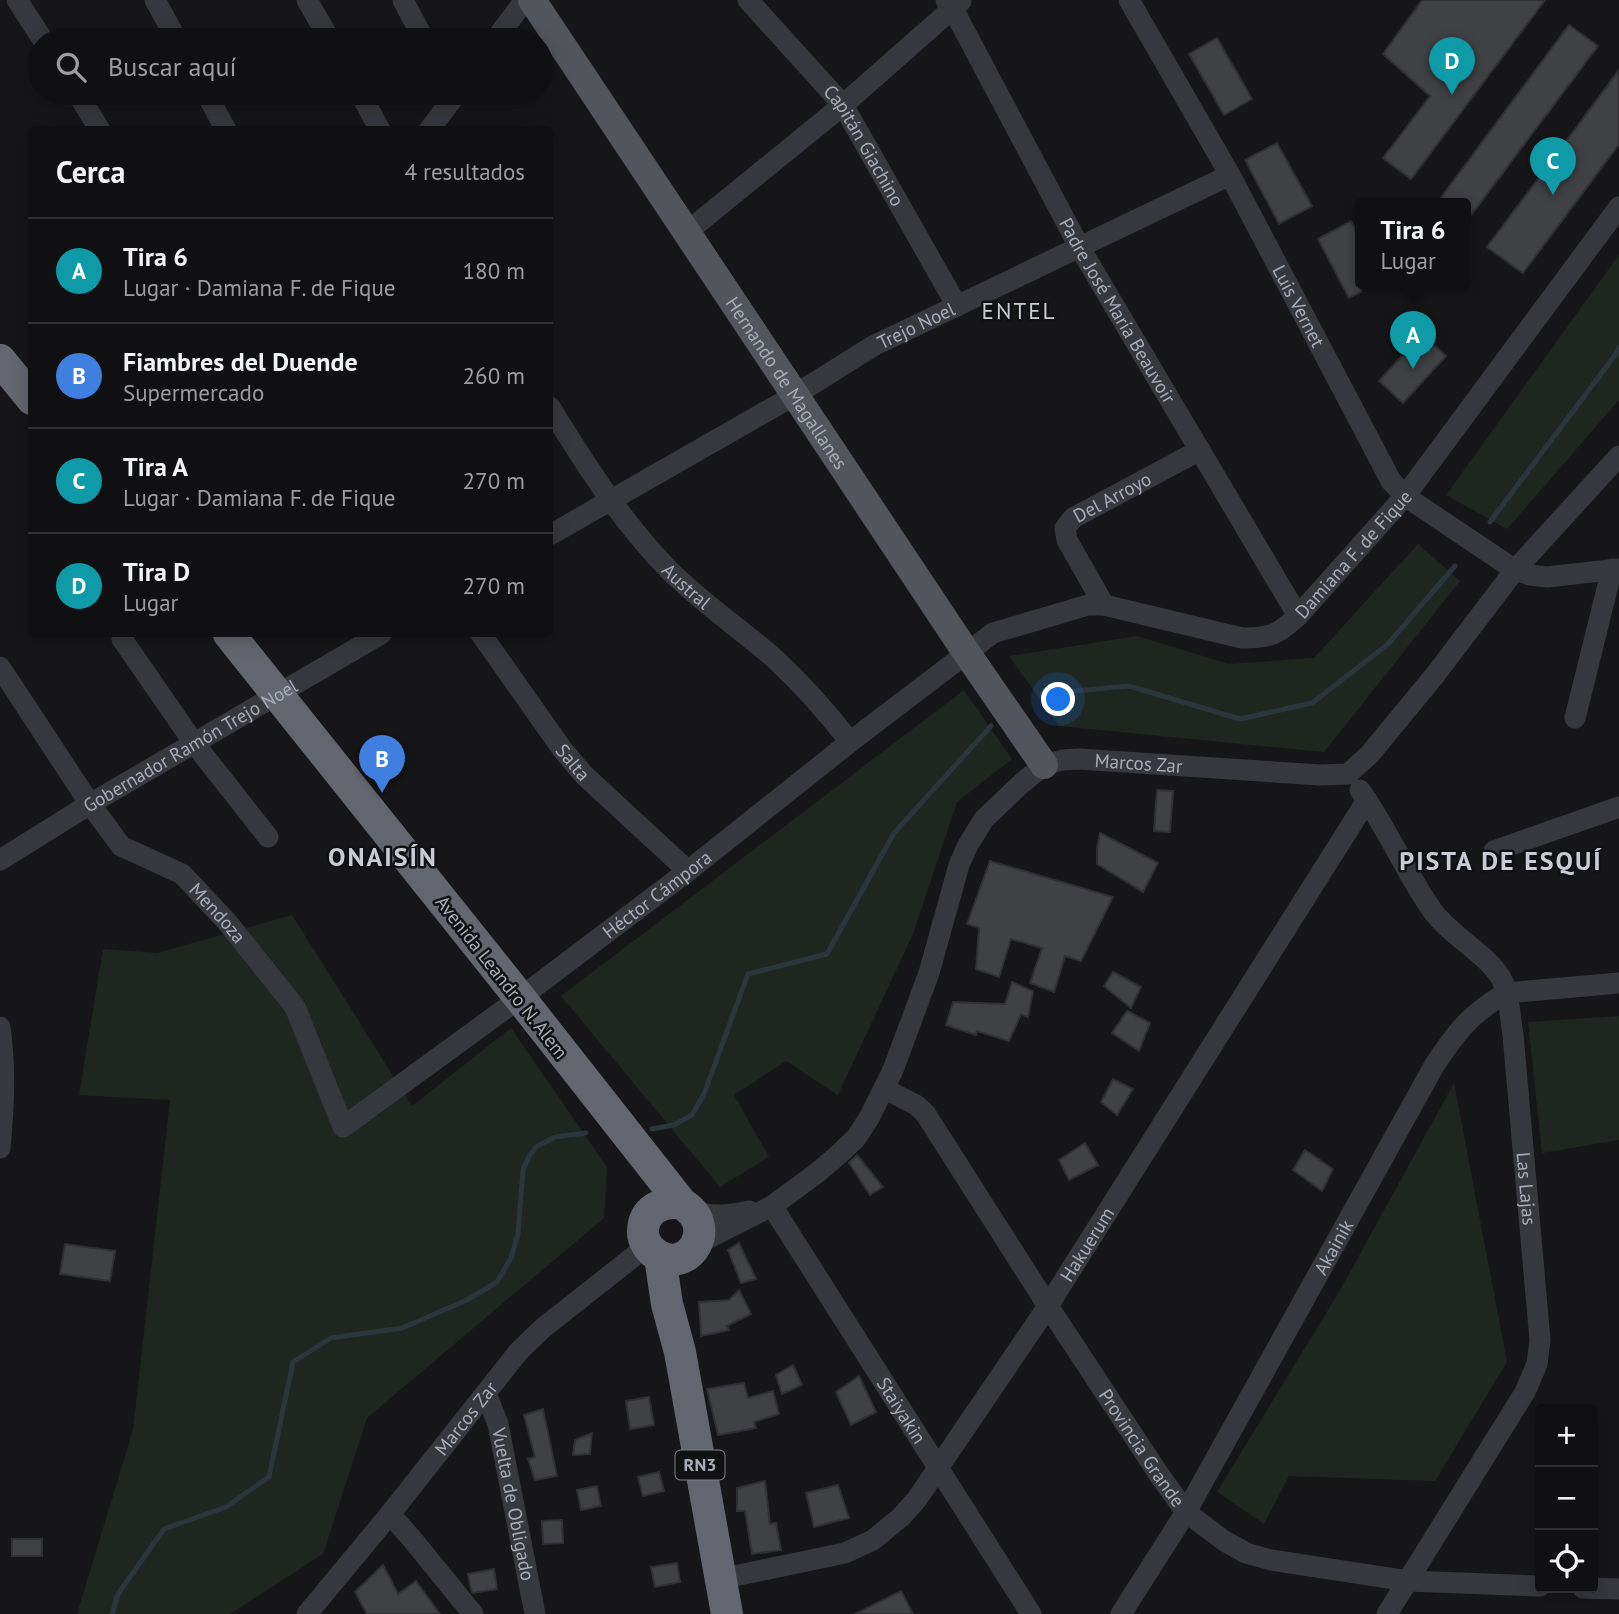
<!DOCTYPE html>
<html lang="es">
<head>
<meta charset="utf-8">
<style>
  body { margin:0; font-family:"PT Sans",sans-serif; background:#1e1e20; color:#f1f3f6 }
  .controls { position:absolute; right:21px; bottom:21px; display:grid; overflow:hidden; border-radius:7px; box-shadow:0 4px 18px #0003 }
  .controls button { width:63px; height:63px; display:grid; place-items:center; padding:0; border:0; border-bottom:2px solid #303032; background:#101012; color:#f1f3f6; font:35px sans-serif }
  .you { position:absolute; left:1059px; top:700px; width:24px; height:24px; margin:-18px; border:5px solid #fff; border-radius:50%; background:#1a73e8; box-shadow:0 0 0 10px #1a73e833 }
  .badge { display:grid; place-items:center; width:46px; height:46px; border-radius:50%; background:#f2b134; color:#fff; font-size:23px; font-weight:700 }
  .pin { position:absolute; translate:-50% -58px; filter:drop-shadow(0 2px 4px #0008) }
  .pin::after { content:''; position:absolute; top:37px; width:24px; height:21px; background:inherit; clip-path:polygon(0 0,100% 0,50% 100%) }
  .popup { position:absolute; left:1355px; top:198px; width:116px; height:91px; box-sizing:border-box; display:grid; place-content:center; border-radius:7px; background:#101012; filter:drop-shadow(0 2px 5px #0005); font-size:23px; white-space:nowrap; color:#9c9d9f }
  .popup b { font-size:26px; color:#f1f3f6 }
  .popup::after { content:''; position:absolute; left:50%; top:100%; margin-left:-14px; border:14px solid transparent; border-top-color:#101012 }
  .list { margin:0; padding:0; list-style:none }
  h2 { display:flex; justify-content:space-between; align-items:center; height:91px; margin:0; padding:0 28px; font-size:30px }
  h2 small { font-size:23px; font-weight:400; color:#9c9d9f }
  .list li { display:grid; grid-template-columns:46px 1fr auto; gap:21px; align-items:center; box-sizing:border-box; height:105px; padding:0 28px; border-top:2px solid #303032 }
  .list b { display:block; font-size:26px; white-space:nowrap }
  .list p { margin:0; font-size:23px; white-space:nowrap; color:#9c9d9f }
  .list em { font-size:23px; font-style:normal; color:#9c9d9f }
  .icon { flex:none; width:38px; height:38px; fill:none; stroke:currentColor; stroke-width:2; stroke-linecap:round; stroke-linejoin:round }
  .map { position:relative; flex:none; width:1619px; height:1614px; overflow:hidden }
  .search { position:absolute; background:#101012; box-shadow:0 4px 18px #0003; left:28px; top:28px; width:525px; height:77px; display:flex; align-items:center; gap:18px; box-sizing:border-box; padding:0 24px; border-radius:38px; color:#9c9d9f; font-size:26px }
  .panel { position:absolute; background:#101012; box-shadow:0 4px 18px #0003; left:28px; top:126px; width:525px; height:511px; border-radius:7px }
  .map>svg:first-child { display:block }
  .green { fill:#1e261f }
  .lines { fill:none; stroke-linecap:round; stroke-linejoin:round }
  .stream { stroke:#2c353c; stroke-width:5 }
  .building { fill:#404145; stroke:#303034; stroke-width:2 }
  .minor { stroke:#37383d; stroke-width:21 }
  .major { stroke:#53555c; stroke-width:28 }
  .highway { stroke:#63666e; stroke-width:32 }
  .labels { text-anchor:middle; stroke-width:5; stroke-linejoin:round; paint-order:stroke }
  .shield { fill:#111113; stroke:#7b7e86; stroke-width:2 }
  .shield-label { font-size:18px; font-weight:bold; fill:#a8adb8 }
  .street-label { font-size:19px; fill:#a8adb8; stroke:#111113 }
  .quarter-label { font-size:23px; letter-spacing:2px; fill:#c9ccd4; stroke:#111113 }
  .district-label { font-size:26px; font-weight:bold; letter-spacing:2px; fill:#c9ccd4; stroke:#111113 }
</style>
</head>
<body>
<div class="map">
<svg width="1619" height="1614" viewBox="0 0 1619 1614">
  <rect width="100%" height="100%" fill="#161618"/>
  <!-- green -->
  <g class="green">
    <path d="M1619,255v145l-112,129 -61,-34z"/>
    <path d="M1418,544l42,37 -136,171 -265,-26 -50,-70 128,-20 92,28 85,-6z"/>
    <path d="M964,690l48,69 -55,43 -44,132 -75,161 -52,-34 -52,34 35,62 -49,30 -159,-191z"/>
    <path d="M292,915l120,191 99,-78 96,139 -3,51 -237,200 -44,136 -93,60h-153l56,-184 37,-330 -91,-5 24,-146 54,4z"/>
    <path d="M1619,1016v124l-77,13 -14,-131z"/>
    <path d="M1454,1083l53,279 -72,119 -146,-5 -25,48 -47,-32 122,-200z"/>
  </g>
  <g class="lines">
    <!-- stream -->
    <g class="stream">
      <path d="M1490,522l126,-168 3,-7"/>
      <path d="M1042,694l87,-8 111,33 72,-16 75,-58 68,-79"/>
      <path d="M652,1129l22,-4 18,-10 12,-21 44,-120 79,-20 67,-121 97,-107"/>
      <path d="M112,1614l6,-20 46,-65 62,-22 43,-30 24,-115 38,-24 71,-10 65,-28 30,-18 14,-24 7,-24 5,-64 6,-14 8,-10 18,-9 31,-4"/>
    </g>
  </g>
  <!-- building -->
  <g class="building">
    <path d="M1422,0h123l-134,179 -28,-21 47,-62 -47,-42z"/>
    <path d="M1569,25l29,21 -132,176v-19h-29z"/>
    <path d="M1217,38l35,61 -28,16 -35,-61z"/>
    <path d="M1619,70v74l-96,129 -36,-26z"/>
    <path d="M1277,143l35,63 -33,18 -34,-64z"/>
    <path d="M1351,221l10,19v52l-12,6 -31,-59z"/>
    <path d="M1422,334l24,22 -43,47 -24,-22z"/>
    <path d="M1157,790l16,1 -3,41 -16,-1z"/>
    <path d="M1100,833l58,30 -15,29 -46,-28v-15z"/>
    <path d="M990,861l123,36 -32,64 -16,-5 -11,36 -24,-9 12,-35 -31,-9 -12,38 -23,-8 3,-41 -12,-4z"/>
    <path d="M1113,972l28,15 -10,21 -27,-22z"/>
    <path d="M1012,982l21,9 -5,26 -7,-3 -12,27 -32,-10 -1,4 -30,-10 7,-23 52,2z"/>
    <path d="M1127,1011l23,12 -11,28 -27,-18z"/>
    <path d="M1113,1079l20,10 -16,26 -16,-13z"/>
    <path d="M1085,1143l13,22 -29,15 -10,-20z"/>
    <path d="M1305,1150l28,19 -11,22 -29,-21z"/>
    <path d="M857,1155l26,32 -13,8 -21,-32z"/>
    <path d="M739,1243l17,36 -15,4 -13,-33z"/>
    <path d="M65,1244l50,7 -5,30 -50,-7z"/>
    <path d="M739,1290l12,24 -24,12 2,4 -28,6 -2,-34 30,-2z"/>
    <path d="M793,1365l9,20 -20,9 -6,-19z"/>
    <path d="M859,1376l17,36 -25,13 -15,-33z"/>
    <path d="M744,1383l4,15 25,-7 6,23 -25,8 2,6 -38,7 -11,-46z"/>
    <path d="M649,1397l5,28 -24,4 -4,-28z"/>
    <path d="M543,1409l14,67 -22,4 -7,-21 7,-2 -11,-42z"/>
    <path d="M592,1433l-2,21 -17,1 2,-15z"/>
    <path d="M659,1472l5,19 -21,5 -5,-19z"/>
    <path d="M765,1481l5,43 6,-1 5,27 -29,4 -7,-43h-8v-23z"/>
    <path d="M838,1485l11,33 -35,9 -8,-34z"/>
    <path d="M597,1486l4,20 -20,4 -4,-20z"/>
    <path d="M562,1520l1,23 -20,1 -1,-23z"/>
    <rect x="12" y="1539" width="30" height="17"/>
    <path d="M677,1563l3,19 -25,5 -4,-20z"/>
    <path d="M383,1565l15,29 18,-13 24,33h-73l-12,-22z"/>
    <path d="M494,1569l3,20 -24,4 -2,-3 -3,-16z"/>
    <path d="M901,1591l12,23h-58z"/>
  </g>
  <g class="lines">
    <!-- minor -->
    <g class="minor">
      <path d="M17,0l26,40"/>
      <path d="M155,0l22,40"/>
      <path d="M307,0l23,40"/>
      <path d="M403,0l21,40"/>
      <path id="s1" d="M748,0l95,105 114,201"/>
      <path id="s2" d="M946,0l7,9 127,239 218,368"/>
      <path id="s3" d="M1129,0l101,175 161,306 14,15 110,74 15,5 17,2 72,-8"/>
      <path d="M495,40l30,-40"/>
      <path d="M77,93l23,37"/>
      <path d="M206,93l20,37"/>
      <path d="M360,93l20,37"/>
      <path d="M429,130l28,-37"/>
      <path d="M687,232l156,-127 118,-104"/>
      <path id="s4" d="M550,407c35,57 72,115 119,163 33,33 72,59 106,89 28,26 52,53 75,83"/>
      <path id="s5" d="M550,535l245,-140 78,-49 357,-171"/>
      <path id="s6" d="M1104,605l-37,-65 -2,-12 8,-10 127,-68"/>
      <path id="s7" d="M481,634l81,115 22,26 104,96"/>
      <path d="M122,639l72,104 74,94"/>
      <path id="s8" d="M0,667l90,137 31,42 61,28 46,49 67,84 48,120 177,-129 168,-127 162,-129 143,-109 95,-28h16l138,33c29,0 35,-3 56,-22l107,-120 214,-289"/>
      <path d="M1575,718l37,-149"/>
      <path id="s9" d="M1360,790c27,38 45,81 72,120 18,26 59,46 71,72 7,16 7,36 10,53l27,305 -3,24 -12,28 -138,222"/>
      <path d="M1494,851l125,-44"/>
      <path id="s10" d="M0,860l90,-56 291,-170"/>
      <path d="M0,1027c6,40 4,81 0,121"/>
      <path id="s11" d="M885,1089l31,16 9,8 123,193 112,170 26,36 37,28 23,13 25,7 137,21 132,5"/>
      <path id="s12" d="M772,1206l259,408"/>
      <path d="M690,1210c22,7 37,6 59,1"/>
      <path id="s13" d="M697,1244l75,-38 45,-33 21,-18 18,-17 13,-20 24,-48 36,-97 30,-108 9,-20 16,-26 38,-36 22,-18 18,-5 17,-1 241,16 28,-1 22,-20 65,-79 80,-105 104,-114"/>
      <path id="s14" d="M486,1394l12,30 37,190"/>
      <path d="M390,1514l22,25 61,75"/>
      <path id="s15" d="M720,1579l125,-26 28,-13 28,-23 16,-18 131,-193 319,-506"/>
      <path d="M1583,1588l36,1"/>
      <path id="s16" d="M307,1614l83,-100 129,-163 24,-23 104,-82"/>
      <path id="s17" d="M1121,1614l65,-102 248,-446c22,-34 37,-53 72,-73l113,-10"/>
    </g>
    <!-- major -->
    <path class="major" id="s18" d="M532,0l434,652 78,113"/>
    <!-- highway -->
    <g class="highway">
      <path d="M0,360l32,39"/>
      <path d="M229,634l291,364 162,206c37,21 8,71 -25,51 -8,-5 -14,-14 -14,-23 0,-22 19,-32 39,-28"/>
      <path d="M660,1257l7,47 13,48 47,262"/>
    </g>
  </g>
  <g class="labels">
    <!-- shield labels -->
    <rect class="shield" x="675.5" y="1450.5" width="49" height="29" rx="5"/>
    <g class="shield-label">
      <text x="700" y="1471">RN3</text>
    </g>
    <!-- street labels -->
    <g class="street-label">
      <text dy="7" stroke="none"><textPath href="#s1" startOffset="187">Capitán Giachino</textPath></text>
      <text dy="7" stroke="none"><textPath href="#s3" startOffset="350">Luis Vernet</textPath></text>
      <text dy="7" stroke="none"><textPath href="#s2" startOffset="355">Padre José María Beauvoir</textPath></text>
      <text dy="7" stroke="none"><textPath href="#s5" startOffset="422">Trejo Noel</textPath></text>
      <text dy="7" stroke="none"><textPath href="#s18" startOffset="460">Hernando de Magallanes</textPath></text>
      <text dy="7" stroke="none"><textPath href="#s6" startOffset="144">Del Arroyo</textPath></text>
      <text dy="7" stroke="none"><textPath href="#s8" startOffset="1806">Damiana F. de Fique</textPath></text>
      <text dy="7" stroke="none"><textPath href="#s4" startOffset="226">Austral</textPath></text>
      <text dy="7" stroke="none"><textPath href="#s10" startOffset="222">Gobernador Ramón Trejo Noel</textPath></text>
      <text dy="7" stroke="none"><textPath href="#s7" startOffset="158">Salta</textPath></text>
      <text dy="7" stroke="none"><textPath href="#s13" startOffset="714">Marcos Zar</textPath></text>
      <text dy="7" stroke="none"><textPath href="#s8" startOffset="978">Héctor Cámpora</textPath></text>
      <text dy="7" stroke="none"><textPath href="#s8" startOffset="336">Mendoza</textPath></text>
      <text transform="translate(502 977) rotate(52)" y="7">Avenida Leandro N. Alem</text>
      <text dy="7" stroke="none"><textPath href="#s9" startOffset="450">Las Lajas</textPath></text>
      <text dy="7" stroke="none"><textPath href="#s15" startOffset="525">Hakuerum</textPath></text>
      <text dy="7" stroke="none"><textPath href="#s17" startOffset="424">Akainik</textPath></text>
      <text dy="7" stroke="none"><textPath href="#s12" startOffset="242">Staiyakin</textPath></text>
      <text dy="7" stroke="none"><textPath href="#s16" startOffset="252">Marcos Zar</textPath></text>
      <text dy="7" stroke="none"><textPath href="#s11" startOffset="446">Provincia Grande</textPath></text>
      <text dy="7" stroke="none"><textPath href="#s14" startOffset="114">Vuelta de Obligado</textPath></text>
    </g>
    <!-- quarter labels -->
    <g class="quarter-label">
      <text x="1019" y="319">ENTEL</text>
    </g>
    <!-- district labels -->
    <g class="district-label">
      <text x="383" y="866">ONAISÍN</text>
      <text x="1501" y="870">PISTA DE ESQUÍ</text>
    </g>
  </g>
</svg>
<div class="controls">
<button>+</button>
<button>−</button>
<button><svg class="icon" aria-label="locate" viewBox="0 0 24 24"><circle cx="12" cy="12" r="6"/><path d="M12 2v4M12 18v4M2 12h4M18 12h4"/></svg></button>
</div>
<div class="you"></div>
<div class="pin badge" style="left:1413px;top:369px;background:#0f9aa8">A</div>
<div class="popup"><b>Tira 6</b>Lugar</div>
<div class="pin badge" style="left:382px;top:793px;background:#3f7fe0">B</div>
<div class="pin badge" style="left:1553px;top:195px;background:#0f9aa8">C</div>
<div class="pin badge" style="left:1452px;top:95px;background:#0f9aa8">D</div>
<div class="search"><svg class="icon" aria-label="search" viewBox="0 0 24 24"><circle cx="10" cy="10" r="6"/><path d="M15 15l6 6"/></svg>Buscar aquí</div>
<section class="panel">
<h2>Cerca<small>4 resultados</small></h2>
<ul class="list">
<li><span class="badge" style="background:#0f9aa8">A</span><div><b>Tira 6</b><p>Lugar · Damiana F. de Fique</p></div><em>180 m</em></li>
<li><span class="badge" style="background:#3f7fe0">B</span><div><b>Fiambres del Duende</b><p>Supermercado</p></div><em>260 m</em></li>
<li><span class="badge" style="background:#0f9aa8">C</span><div><b>Tira A</b><p>Lugar · Damiana F. de Fique</p></div><em>270 m</em></li>
<li><span class="badge" style="background:#0f9aa8">D</span><div><b>Tira D</b><p>Lugar</p></div><em>270 m</em></li>
</ul>
</section>
</div>
</body>
</html>
